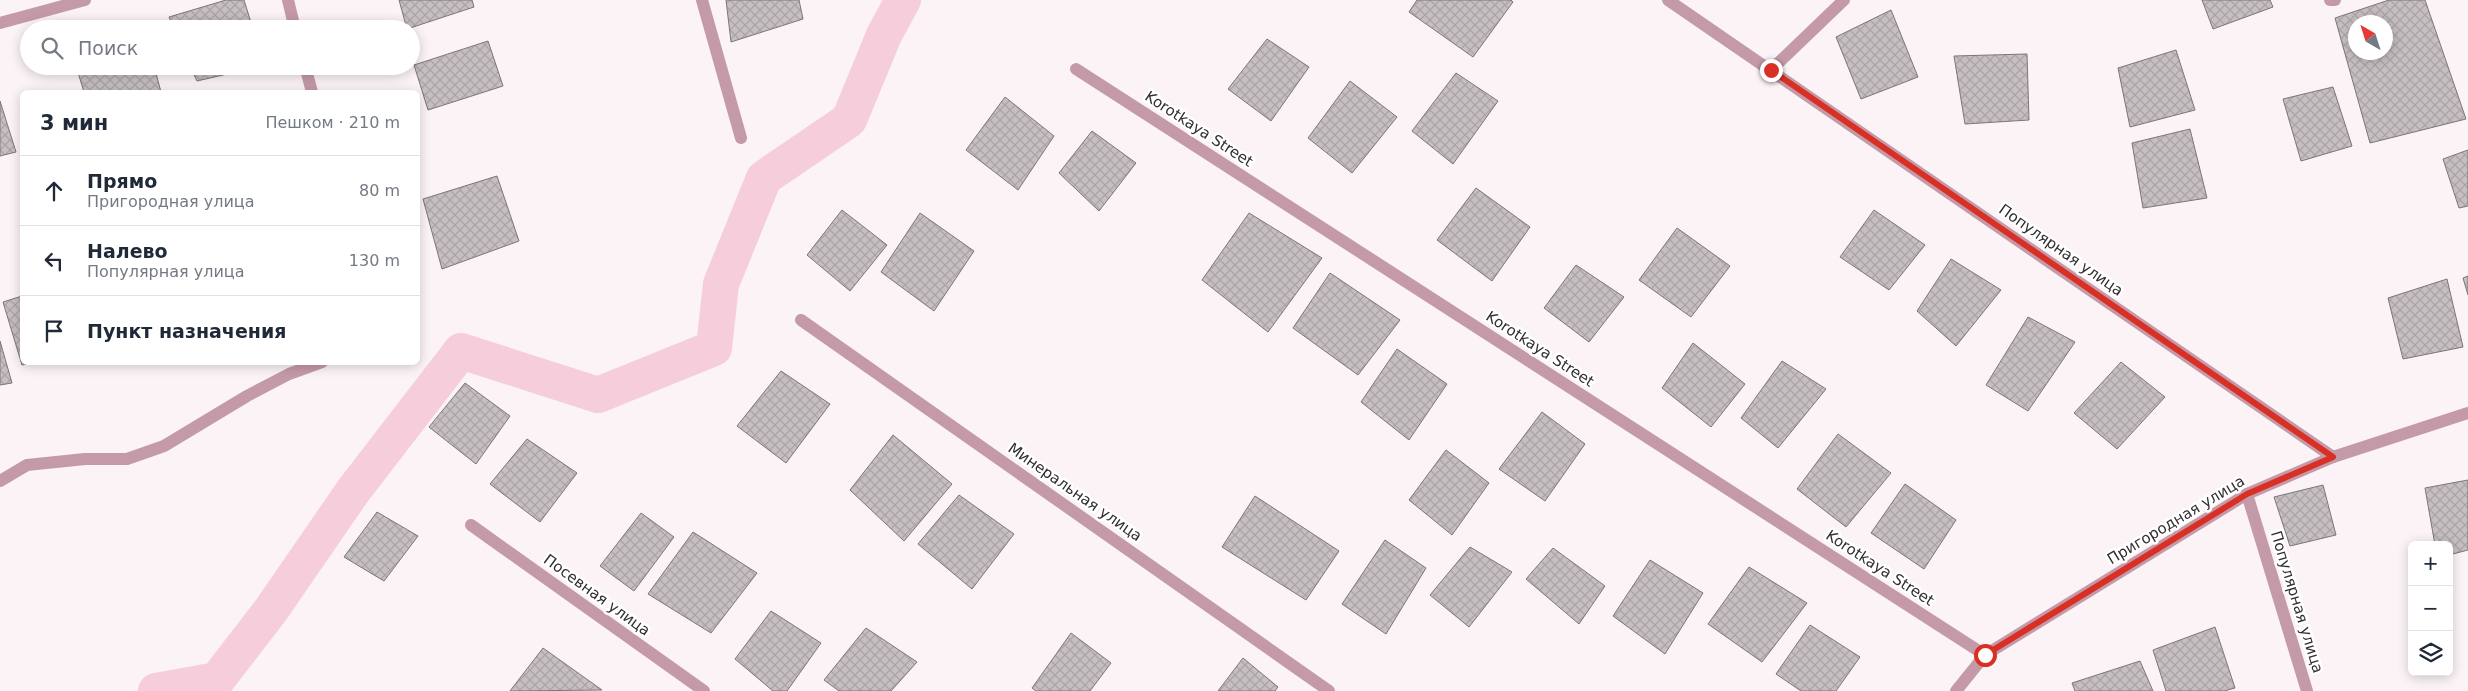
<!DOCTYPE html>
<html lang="ru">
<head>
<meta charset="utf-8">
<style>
  body { margin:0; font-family:"DejaVu Sans",sans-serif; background:#f6f6f7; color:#1f2937 }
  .controls { position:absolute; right:15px; bottom:15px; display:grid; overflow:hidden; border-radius:8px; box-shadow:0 2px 12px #0003 }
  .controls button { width:45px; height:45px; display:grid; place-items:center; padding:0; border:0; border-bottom:1px solid #e0e1e3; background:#fff; color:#1f2937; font:25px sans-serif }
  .compass { position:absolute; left:2348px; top:15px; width:45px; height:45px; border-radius:50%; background:#fff; box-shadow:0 2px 12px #0003; rotate:321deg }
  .stop { position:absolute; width:15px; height:15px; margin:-11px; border:4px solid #d93025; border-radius:50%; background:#fff }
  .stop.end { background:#d93025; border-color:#fff; box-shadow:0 1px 5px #0008 }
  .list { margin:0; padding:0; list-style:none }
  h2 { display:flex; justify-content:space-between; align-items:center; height:65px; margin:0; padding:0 20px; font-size:21px }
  h2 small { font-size:16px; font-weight:400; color:#747a83 }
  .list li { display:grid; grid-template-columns:32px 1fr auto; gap:15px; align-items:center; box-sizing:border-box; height:70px; padding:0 20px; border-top:1px solid #e0e1e3 }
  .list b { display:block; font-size:19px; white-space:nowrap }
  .list p { margin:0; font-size:16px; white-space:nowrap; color:#747a83 }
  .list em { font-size:16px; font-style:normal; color:#747a83 }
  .icon { flex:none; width:28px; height:28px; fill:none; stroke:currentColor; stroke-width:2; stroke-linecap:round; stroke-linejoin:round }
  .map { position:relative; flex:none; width:2468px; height:691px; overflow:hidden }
  .search { position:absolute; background:#fff; box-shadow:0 2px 12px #0003; left:20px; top:20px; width:400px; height:55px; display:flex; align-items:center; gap:12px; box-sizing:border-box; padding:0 18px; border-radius:28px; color:#747a83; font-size:19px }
  .panel { position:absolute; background:#fff; box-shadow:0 2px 12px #0003; left:20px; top:90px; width:400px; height:275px; border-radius:8px }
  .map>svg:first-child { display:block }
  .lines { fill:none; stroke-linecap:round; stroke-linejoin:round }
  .canal { stroke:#f5cddb; stroke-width:36 }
  .building { fill:url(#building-cross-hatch); stroke:#7c7678; fill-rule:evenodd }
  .minor { stroke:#c49aa9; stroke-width:12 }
  .route { stroke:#d93025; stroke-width:6 }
  .labels { text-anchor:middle; stroke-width:5; stroke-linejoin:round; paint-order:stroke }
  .street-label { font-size:15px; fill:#312e2f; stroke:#fff }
</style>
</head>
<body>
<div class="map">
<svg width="2468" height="691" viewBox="0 0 2468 691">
  <defs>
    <pattern id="building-cross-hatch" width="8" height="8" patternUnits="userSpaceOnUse" patternTransform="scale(1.25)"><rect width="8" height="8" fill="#c6bfc2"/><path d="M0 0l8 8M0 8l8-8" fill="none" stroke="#aba4a7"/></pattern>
  </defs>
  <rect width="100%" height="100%" fill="#fbf3f6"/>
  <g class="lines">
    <!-- canal -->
    <path class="canal" d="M156,691l61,-11 54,-70 82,-119 108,-140 137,44 116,-47 7,-64 43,-106 85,-58 35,-85 19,-35"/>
  </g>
  <!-- building -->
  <g class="building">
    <path d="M226,0h18l9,29h-79l-5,-12z"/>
    <path d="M399,0h73l2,7 -67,22z"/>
    <path d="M726,0h73l4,19 -72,23z"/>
    <path d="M1417,0h94l2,2 -40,55 -64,-45z"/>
    <path d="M2202,0h68l3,7 -60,22z"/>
    <path d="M2389,0h36l41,119 -96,24 -35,-125zM2356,22h30v30h-30z"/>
    <path d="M1891,10l27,67 -57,22 -25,-62z"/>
    <path d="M1267,39l42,28 -38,54 -43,-32z"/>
    <path d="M488,41l15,45 -75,24 -14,-45z"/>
    <path d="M2176,50l19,60 -65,17 -12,-59z"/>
    <path d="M2027,54l2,66 -64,4 -11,-68z"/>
    <path d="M76,66h78l7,26h-77z"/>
    <path d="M190,66h72l-65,15z"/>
    <path d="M1456,73l42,28 -45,63 -41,-33z"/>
    <path d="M1350,81l47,36 -45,56 -44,-35z"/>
    <path d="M2333,87l19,59 -51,15 -18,-62z"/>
    <path d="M1005,97l49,39 -36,54 -52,-40z"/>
    <path d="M0,101l16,51 -16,4z"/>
    <path d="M2190,129l17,69 -64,10 -11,-65z"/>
    <path d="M1092,131l44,32 -37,48 -40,-38z"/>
    <path d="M2468,150v56l-9,2 -16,-49z"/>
    <path d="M497,176l22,65 -77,28 -19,-70z"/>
    <path d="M1476,188l54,39 -38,54 -55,-41z"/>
    <path d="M842,210l45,35 -37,46 -43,-36z"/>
    <path d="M1874,210l51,35 -36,45 -49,-33z"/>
    <path d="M920,213l54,38 -40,60 -53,-39z"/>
    <path d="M1249,213l73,45 -54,74 -66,-52z"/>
    <path d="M1677,228l53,38 -39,51 -52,-37z"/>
    <path d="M1951,259l50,31 -45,56 -39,-35z"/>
    <path d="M1576,265l48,32 -35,45 -45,-34z"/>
    <path d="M1330,273l70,47 -42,55 -65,-47z"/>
    <path d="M2468,276v19l-5,-17z"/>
    <path d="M2447,279l16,68 -60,12 -15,-61z"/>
    <path d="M22,296v66h12l-12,3 -19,-63z"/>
    <path d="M2028,317l47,25 -47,69 -42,-26z"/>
    <path d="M0,341l12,42 -12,2z"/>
    <path d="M1693,343l52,41 -34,43 -49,-39z"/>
    <path d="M1397,349l50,35 -38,56 -48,-38z"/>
    <path d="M1782,361l44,28 -48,59 -37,-30z"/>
    <path d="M2121,362l44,35 -48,52 -43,-36z"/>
    <path d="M781,371l49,33 -44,59 -49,-37z"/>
    <path d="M465,383l45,33 -34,48 -47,-37z"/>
    <path d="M1542,412l43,32 -40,57 -46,-32z"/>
    <path d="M1838,434l53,39 -45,54 -49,-38z"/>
    <path d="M893,435l59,49 -48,57 -54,-51z"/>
    <path d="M527,439l50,34 -37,49 -50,-38z"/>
    <path d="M1446,450l43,33 -37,52 -43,-35z"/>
    <path d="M2468,480v70l-19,5v-10h-14l-10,-57z"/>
    <path d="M1905,484l51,36 -32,49 -53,-36z"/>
    <path d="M2323,485l13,50 -46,11 -16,-49z"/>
    <path d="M959,495l55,39 -42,55 -54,-45z"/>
    <path d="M1255,496l84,55 -33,49 -84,-53z"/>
    <path d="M377,512l41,24 -34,45 -40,-24z"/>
    <path d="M641,513l33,24 -40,54 -34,-25z"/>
    <path d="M693,532l64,41 -46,60 -63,-39z"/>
    <path d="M1385,540l41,28 -40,66 -44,-30z"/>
    <path d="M1470,547l42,25 -43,55 -39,-32z"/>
    <path d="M1553,548l52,38 -26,38 -53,-45z"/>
    <path d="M1650,560l53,33 -38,61 -52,-38z"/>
    <path d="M1749,567l58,36 -45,59 -54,-38z"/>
    <path d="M771,611l50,32 -34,48h-14l-38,-32z"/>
    <path d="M1810,625l50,32 -24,34h-35l-25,-17z"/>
    <path d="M2215,627l20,61 -11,3h-58l-13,-41z"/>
    <path d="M866,628l51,34 -26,29h-52l-15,-11z"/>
    <path d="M1071,633l40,30 -21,28h-54l-4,-3z"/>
    <path d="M543,648l59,42 -92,1z"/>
    <path d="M1243,658l35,29 -3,4h-57z"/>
    <path d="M2140,661l13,30h-78l-3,-8z"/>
  </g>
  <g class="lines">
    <!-- minor -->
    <g class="minor">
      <path d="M288,0l7,29"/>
      <path d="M702,0l39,138"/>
      <path d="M1668,0l665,457"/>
      <path d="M2330,0h5"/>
      <path d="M0,23l85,-23"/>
      <path d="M305,66l7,26"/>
      <path d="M1076,69l909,586"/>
      <path d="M1771,70l73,-70"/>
      <path d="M801,320l528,371"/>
      <path d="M0,481l27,-16 58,-6h42l37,-13 83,-50 42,-22 33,-12"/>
      <path d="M2247,494l60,197"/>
      <path d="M471,525l233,166"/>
      <path d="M1956,691l29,-36 262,-161 86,-37 135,-44"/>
    </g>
  </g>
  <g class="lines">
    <!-- route -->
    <path class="route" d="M1771,70l562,387 -86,37 -262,161"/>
  </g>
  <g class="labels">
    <!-- street labels -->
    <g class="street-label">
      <text transform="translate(1199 129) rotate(33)" y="5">Korotkaya Street</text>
      <text transform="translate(2061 250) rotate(35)" y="5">Популярная улица</text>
      <text transform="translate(1540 349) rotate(33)" y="5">Korotkaya Street</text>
      <text transform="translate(1075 492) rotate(35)" y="5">Минеральная улица</text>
      <text transform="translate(2176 520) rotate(-31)" y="5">Пригородная улица</text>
      <text transform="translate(1880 568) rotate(33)" y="5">Korotkaya Street</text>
      <text transform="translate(597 595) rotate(36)" y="5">Посевная улица</text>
      <text transform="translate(2297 602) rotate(73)" y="5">Популярная улица</text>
    </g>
  </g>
</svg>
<div class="controls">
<button>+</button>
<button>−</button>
<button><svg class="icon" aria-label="layers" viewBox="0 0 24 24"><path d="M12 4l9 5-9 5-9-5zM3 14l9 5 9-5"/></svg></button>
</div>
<svg class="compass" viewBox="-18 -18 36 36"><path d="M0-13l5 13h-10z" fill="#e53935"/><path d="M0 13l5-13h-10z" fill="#747a83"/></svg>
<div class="stop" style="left:1985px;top:655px"></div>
<div class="stop end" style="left:1771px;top:70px"></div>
<div class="search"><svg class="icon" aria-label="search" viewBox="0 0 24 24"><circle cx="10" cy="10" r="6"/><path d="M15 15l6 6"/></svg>Поиск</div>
<section class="panel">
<h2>3 мин<small>Пешком · 210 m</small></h2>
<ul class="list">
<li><svg class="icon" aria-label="ahead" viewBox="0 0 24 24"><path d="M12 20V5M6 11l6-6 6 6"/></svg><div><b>Прямо</b><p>Пригородная улица</p></div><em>80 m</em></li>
<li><svg class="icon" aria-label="left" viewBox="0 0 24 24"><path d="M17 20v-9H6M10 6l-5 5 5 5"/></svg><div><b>Налево</b><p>Популярная улица</p></div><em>130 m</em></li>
<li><svg class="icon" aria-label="arrive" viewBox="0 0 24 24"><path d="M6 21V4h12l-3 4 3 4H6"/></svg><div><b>Пункт назначения</b></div></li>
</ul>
</section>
</div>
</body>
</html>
